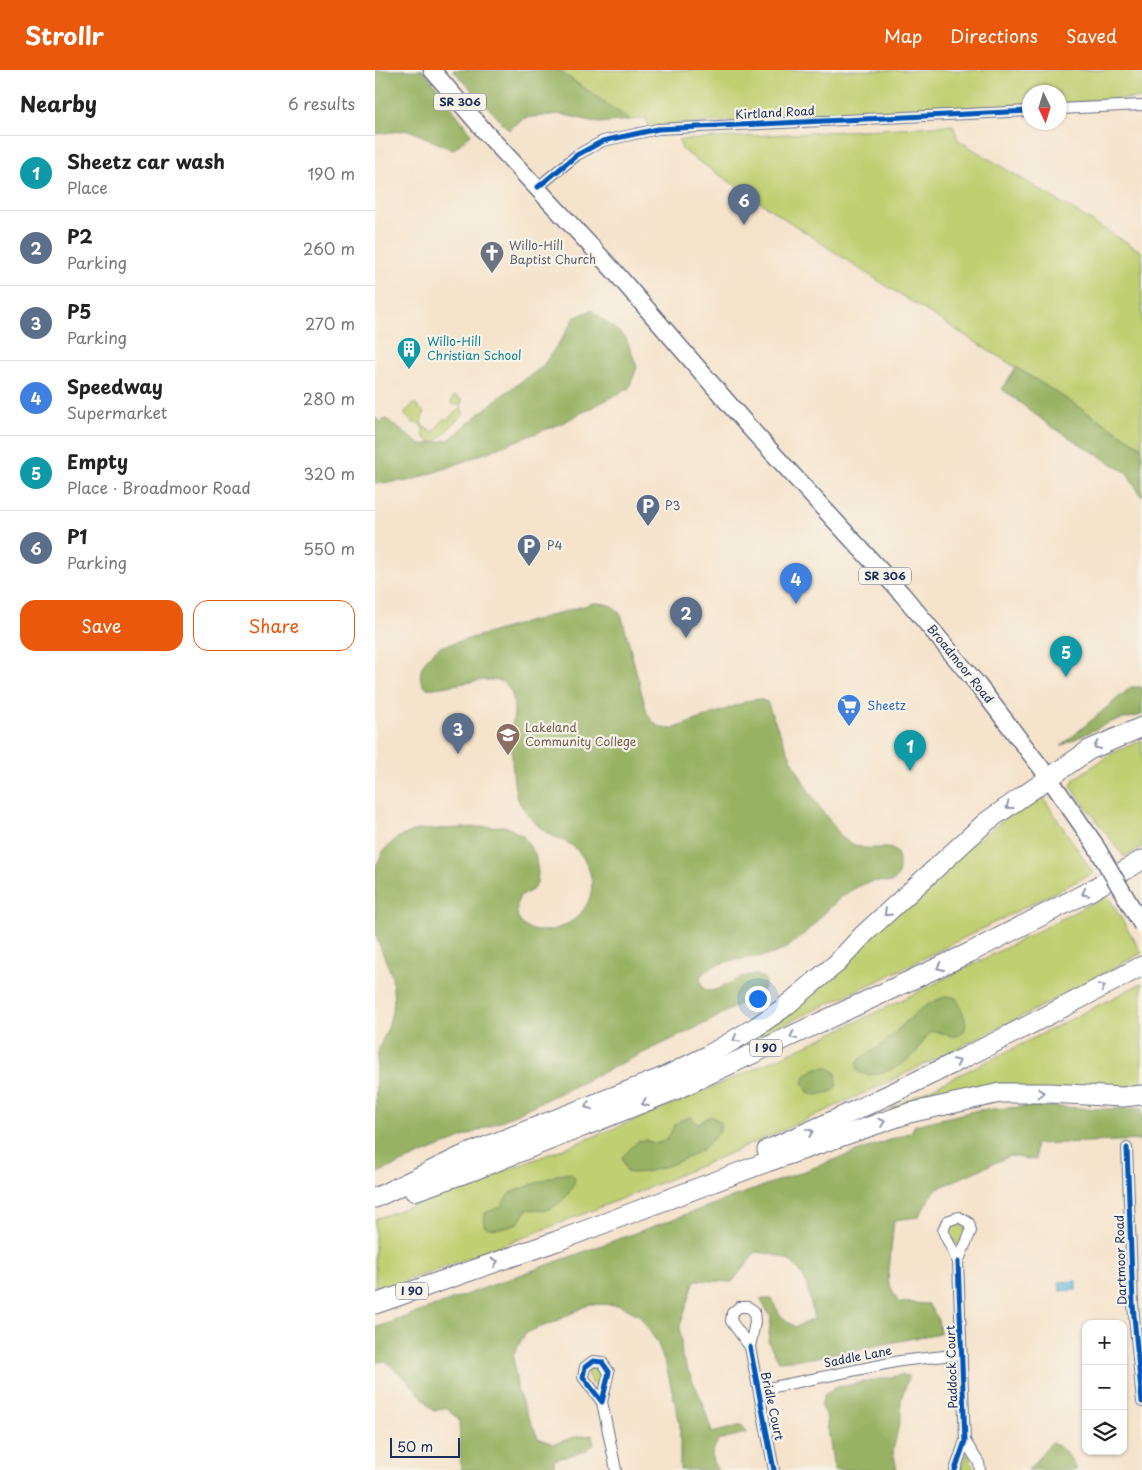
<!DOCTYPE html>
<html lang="en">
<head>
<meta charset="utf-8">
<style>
  body { margin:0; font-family:"Playpen Sans",sans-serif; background:#f6f6f6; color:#222 }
  .controls { position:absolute; right:15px; bottom:15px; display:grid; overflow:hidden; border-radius:10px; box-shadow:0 1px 4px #0004 }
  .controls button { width:45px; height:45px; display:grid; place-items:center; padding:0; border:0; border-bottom:1px solid #e0e0e0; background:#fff; color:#222; font:25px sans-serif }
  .compass { position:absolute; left:647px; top:15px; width:45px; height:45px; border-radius:50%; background:#fff; box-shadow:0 1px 4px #0004; rotate:176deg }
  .scale { position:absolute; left:15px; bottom:12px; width:70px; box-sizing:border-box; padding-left:5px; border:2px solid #1b2f5e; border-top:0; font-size:14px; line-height:18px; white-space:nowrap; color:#1b2f5e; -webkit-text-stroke:4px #f7f3e8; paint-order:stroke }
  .you { position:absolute; left:382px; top:928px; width:18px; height:18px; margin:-12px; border:4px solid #fff; border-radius:50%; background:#1a73e8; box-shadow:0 0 0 8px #1a73e833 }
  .badge { display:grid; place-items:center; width:32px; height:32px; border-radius:50%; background:#ea580c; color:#fff; font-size:16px; font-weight:700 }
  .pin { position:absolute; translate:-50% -41px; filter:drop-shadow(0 1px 2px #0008) }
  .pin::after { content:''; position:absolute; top:26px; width:18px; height:15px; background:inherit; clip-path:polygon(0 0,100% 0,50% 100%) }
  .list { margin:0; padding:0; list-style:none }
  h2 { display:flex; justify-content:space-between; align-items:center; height:65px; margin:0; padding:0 20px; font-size:21px }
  h2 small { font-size:16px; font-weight:400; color:#767676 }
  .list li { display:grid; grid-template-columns:32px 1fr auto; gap:15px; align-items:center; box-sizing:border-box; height:75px; padding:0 20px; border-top:1px solid #e0e0e0 }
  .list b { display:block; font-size:19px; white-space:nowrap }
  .list p { margin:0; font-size:16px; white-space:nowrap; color:#767676 }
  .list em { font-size:16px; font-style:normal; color:#767676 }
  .actions { display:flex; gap:10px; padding:15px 20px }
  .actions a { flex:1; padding:11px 0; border:1px solid #ea580c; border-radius:15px; text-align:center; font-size:18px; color:#ea580c }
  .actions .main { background:#ea580c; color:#fff }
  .icon { flex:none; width:28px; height:28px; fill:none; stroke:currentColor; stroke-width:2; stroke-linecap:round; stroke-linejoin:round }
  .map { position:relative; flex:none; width:767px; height:1400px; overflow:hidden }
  header { display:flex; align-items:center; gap:30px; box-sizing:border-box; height:70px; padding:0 25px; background:#ea580c; color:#fff }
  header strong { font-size:24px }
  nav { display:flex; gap:28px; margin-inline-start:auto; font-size:18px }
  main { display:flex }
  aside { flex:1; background:#fff }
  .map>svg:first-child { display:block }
  .green { fill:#c0cf71; stroke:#6e7f68 }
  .forest { fill:#98b263; stroke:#5a7060 }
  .water { fill:#61bbdf; stroke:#3e759e }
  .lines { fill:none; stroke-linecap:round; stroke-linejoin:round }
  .street-casing { stroke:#676e84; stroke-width:12 }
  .primary-casing { stroke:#676e84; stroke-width:19 }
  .highway-casing { stroke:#676e84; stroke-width:21 }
  .street { stroke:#fff; stroke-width:10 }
  .primary { stroke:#fff; stroke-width:16 }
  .highway { stroke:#fff; stroke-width:19 }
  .primary-bridge-casing { stroke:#676e84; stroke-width:19; stroke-linecap:butt }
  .primary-bridge { stroke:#fff; stroke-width:16 }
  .cycleway-casing { stroke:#f7f3e8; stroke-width:8 }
  .cycleway { stroke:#0057b8; stroke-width:5 }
  .oneway { stroke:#8d97ae }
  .labels { text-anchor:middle; stroke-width:4.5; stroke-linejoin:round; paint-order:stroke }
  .shield { fill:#f7f3e8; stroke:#5d6a87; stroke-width:1 }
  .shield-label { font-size:11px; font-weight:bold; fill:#1b2f5e }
  .street-label { font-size:12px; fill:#1b2f5e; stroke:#f7f3e8 }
  .worship-label { font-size:12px; fill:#5b616d; stroke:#f7f3e8; text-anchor:start }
  .culture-label { font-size:12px; fill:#0d838f; stroke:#f7f3e8; text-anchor:start }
  .service-label { font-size:12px; fill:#4e5e75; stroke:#f7f3e8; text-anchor:start }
  .shop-label { font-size:12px; fill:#366cbe; stroke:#f7f3e8; text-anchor:start }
  .education-label { font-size:12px; fill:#785e54; stroke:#f7f3e8; text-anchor:start }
</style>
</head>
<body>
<header>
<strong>Strollr</strong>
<nav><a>Map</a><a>Directions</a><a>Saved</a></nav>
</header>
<main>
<aside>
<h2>Nearby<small>6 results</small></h2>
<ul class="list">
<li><span class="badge" style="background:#0f9aa8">1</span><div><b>Sheetz car wash</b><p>Place</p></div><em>190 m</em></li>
<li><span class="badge" style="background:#5c6f8a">2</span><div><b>P2</b><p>Parking</p></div><em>260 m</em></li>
<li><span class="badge" style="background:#5c6f8a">3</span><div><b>P5</b><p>Parking</p></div><em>270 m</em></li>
<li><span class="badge" style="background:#3f7fe0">4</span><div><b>Speedway</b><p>Supermarket</p></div><em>280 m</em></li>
<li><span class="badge" style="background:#0f9aa8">5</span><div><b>Empty</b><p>Place · Broadmoor Road</p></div><em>320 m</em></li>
<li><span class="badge" style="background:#5c6f8a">6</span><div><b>P1</b><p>Parking</p></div><em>550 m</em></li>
</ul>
<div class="actions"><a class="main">Save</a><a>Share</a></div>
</aside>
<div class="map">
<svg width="767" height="1400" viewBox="0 0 767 1400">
  <rect width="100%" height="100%" fill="#f7f3e8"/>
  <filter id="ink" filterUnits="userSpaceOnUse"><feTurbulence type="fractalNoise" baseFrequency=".02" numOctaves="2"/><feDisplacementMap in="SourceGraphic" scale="10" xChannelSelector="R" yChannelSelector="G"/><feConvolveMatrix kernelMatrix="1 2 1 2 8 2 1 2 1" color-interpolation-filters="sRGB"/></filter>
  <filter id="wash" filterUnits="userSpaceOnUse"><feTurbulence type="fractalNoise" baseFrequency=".0096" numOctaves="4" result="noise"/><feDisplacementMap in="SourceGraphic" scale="20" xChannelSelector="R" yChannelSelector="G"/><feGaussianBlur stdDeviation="1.12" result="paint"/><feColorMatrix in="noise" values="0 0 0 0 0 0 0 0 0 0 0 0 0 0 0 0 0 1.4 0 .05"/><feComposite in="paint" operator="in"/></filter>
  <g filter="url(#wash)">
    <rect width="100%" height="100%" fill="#f5e3cb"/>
    <!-- green -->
    <g class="green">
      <path d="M183,0h584v28l-82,5 -1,-11h-30v12l-380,22 -3,-8 -16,2z"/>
      <path d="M578,55l5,15 184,112v195l-276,-174 -184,-123 -3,-10z"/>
      <path d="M79,326l8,4 -1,9 3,4 -28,29h-6l-7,-6v-7l-4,-6h-6l-8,-8 1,-4 9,-8 9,10 -3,9 4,6 9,4 9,-13h5l12,-11v-4l-7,1 -2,-3z"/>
      <path d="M767,670v107l-18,10 -53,-70 3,-8 37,-25z"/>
      <path d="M663,725l5,2 50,76 -207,104 -140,65 217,-192z"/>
      <path d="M732,825l35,58c-246,134 -503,246 -767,339v-73c82,-30 164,-60 245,-93 167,-67 328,-147 487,-231z"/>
      <path d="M767,913v102l-252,24 128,-63z"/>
      <path d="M579,1153h7l5,7 -8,17 -9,-15z"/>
      <path d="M218,1296l7,1 4,5 -5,17 -9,-8 -3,-9z"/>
      <path d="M592,1383l9,17h-17z"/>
    </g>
    <!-- forest -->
    <g class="forest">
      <path d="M0,0h49l47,64 -18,16 -44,-20 -34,4z"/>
      <path d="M78,0h105l72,50 -31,3 -38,-9 -37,4 -15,12z"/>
      <path d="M216,240l35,28 11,29 -8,21 -67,35 -113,44 -40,14 -34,2v-66l5,5 6,-3 35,26 29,-6 48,-41 44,-31 21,-30 11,-19z"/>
      <path d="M641,297l126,80v50l-15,-24 -78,-48 -47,-36z"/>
      <path d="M219,533c13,0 21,2 28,14l25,96c7,11 12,16 25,16l79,-29 8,-1 8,3c17,42 34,83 63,119 4,5 9,13 14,18 6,4 14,8 21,9 14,2 35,-7 34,16 0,8 0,12 -6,18 -8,1 -15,-2 -22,0 -37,9 -55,48 -85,66 -22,15 -69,5 -86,29 4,38 43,-17 65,2v6l-3,6 -52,30 -211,101 -124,52 1,-106 3,-20 9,-20 6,-25 -2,-27 -17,-42v-66l9,-18 13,-12 20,-8 88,-4 17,9 13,19 3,18 -1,12 -5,6 -13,7c-8,25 7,38 33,33 15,-4 28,-12 35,-26 10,-18 3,-41 -11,-55 -7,-7 -18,-10 -27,-15 -12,-7 -27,-24 -32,-37 -5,-17 -6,-50 -5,-68 0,-7 3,-15 2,-23 0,-8 -3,-18 -10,-23 -13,-10 -60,7 -78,5 -14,-14 1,-33 14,-41z"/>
      <path d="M756,617h11v28l-32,7 -49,24z"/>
      <path d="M574,926l7,2c6,10 20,39 -4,38 -7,-1 -12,-5 -19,-5 -10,6 -13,20 -23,27 -11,9 -42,25 -53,12v-8c8,-8 18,-11 26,-18 21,-19 37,-41 66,-48z"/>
      <path d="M453,997l8,6 1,11 -4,7 -16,4 -9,-3 -5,-9 3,-9 11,-6z"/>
      <path d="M662,1036l67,3 38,-1v32l-107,4 1,16 -26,-4 -74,33 -18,28 -24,3 -6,61 10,21 30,2 10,14 2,15 -127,25 -34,3 -11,-19 3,-25 -11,-18h11l10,17 14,11 19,-8c-8,-42 -10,-63 -58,-67l-24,30 -37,-2 -15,46 2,31 20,44 10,32 30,-8 4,8 -27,7c-8,11 -10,19 -1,30h-38v-46l-14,-59 -9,-23 -18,-27 -20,-10 -29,-1 -38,19 -27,10 -12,23 5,37 20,45 16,6 20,-7 18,-2 2,9 -9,7 -31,9v10h-30l-2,-3 -7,3h-54l-2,-50 -13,-12 -12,3 -24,-28 -24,-22 -11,1v-34l536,-196 4,-7 63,-15z"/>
      <path d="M335,1046l10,5v9c-5,7 -12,15 -19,20 -15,10 -57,27 -74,22l-5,-15 16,-16 8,-1 10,4 12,-6c8,-14 5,-16 23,-21l6,7z"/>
      <path d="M196,1103l4,4c-1,14 -16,30 -30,33 -7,2 -13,-2 -19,0l-8,13c-9,3 -24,9 -34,3l1,-13 15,-6 10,-14 47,-18z"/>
      <path d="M526,1305l8,1 -8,23v16l-8,36 4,19h-63l-8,-55 -5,-10 4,-12 13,-6z"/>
      <path d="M677,1372l15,11 10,17h-49z"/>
    </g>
    <!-- water -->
    <path class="water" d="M701,1211v9l-16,1 -1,-9z"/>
  </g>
  <g filter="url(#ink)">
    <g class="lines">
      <defs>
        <g id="street">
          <path d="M684,39l83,-4"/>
          <path d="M163,117l39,-32 26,-14 55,-12 371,-18"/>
          <path d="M752,1078l6,157 9,97"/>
          <path d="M584,1147l10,6 2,8 -13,31 -15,-31 4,-10z"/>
          <path d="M364,1237h9l6,4 1,11 -5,25 -19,-26 1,-8z"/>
          <path d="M375,1277l24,123"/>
          <path d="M218,1291l9,1 7,10 -7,30 -19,-25 2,-10z"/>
          <path d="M384,1320l141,-29 62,-7"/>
          <path d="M227,1332l14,68"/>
          <path d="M590,1371l14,22 1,7"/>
          <path d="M580,1400l10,-29 -7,-179"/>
        </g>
        <path id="primary" d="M57,0l55,64 128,138 133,154 154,168 76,91 71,93 45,65"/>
        <g id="highway">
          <path d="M392,1080c128,-55 252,-119 375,-184"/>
          <path d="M39,1121l63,-22 198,-79 294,-137 121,-62 52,-31"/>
          <path d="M0,1128l87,-42 204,-80 41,-20 49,-29 26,-18 55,-46 27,-29 122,-112 103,-72 53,-23"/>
          <path d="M0,1234l182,-63 210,-79 142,-49 91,-20h50l72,4 20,-2"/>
        </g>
      </defs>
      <!-- street casing -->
      <use href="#street" class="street-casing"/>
      <!-- primary casing -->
      <use href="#primary" class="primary-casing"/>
      <!-- highway casing -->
      <use href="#highway" class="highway-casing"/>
      <!-- street -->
      <use href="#street" class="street"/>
      <!-- primary -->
      <use href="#primary" class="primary"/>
      <!-- highway -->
      <use href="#highway" class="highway"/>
      <defs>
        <path id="primary-bridge" d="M719,773l48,82"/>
      </defs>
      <!-- primary-bridge casing -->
      <use href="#primary-bridge" class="primary-bridge-casing"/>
      <!-- primary-bridge -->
      <use href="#primary-bridge" class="primary-bridge"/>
      <defs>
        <g id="cycleway">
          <path d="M163,117l39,-32 26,-14 55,-12 371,-18"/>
          <path d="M752,1078l6,157 9,97"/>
          <path d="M375,1277l24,123"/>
          <path d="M218,1291l9,1 7,10 -7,30 -19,-25 2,-10z"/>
          <path d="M580,1400l10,-29 -7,-179"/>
        </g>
      </defs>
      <!-- cycleway casing -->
      <use href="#cycleway" class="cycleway-casing"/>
      <!-- cycleway -->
      <use href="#cycleway" class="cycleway"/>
    </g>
    <!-- one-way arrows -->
    <defs><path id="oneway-chevron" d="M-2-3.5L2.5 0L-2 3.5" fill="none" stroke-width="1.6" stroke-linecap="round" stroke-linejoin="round" transform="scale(1.25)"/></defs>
    <g class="oneway">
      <use href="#oneway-chevron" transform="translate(722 676) rotate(155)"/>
      <use href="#oneway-chevron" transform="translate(634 736) rotate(144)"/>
      <use href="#oneway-chevron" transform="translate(710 823) rotate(152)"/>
      <use href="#oneway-chevron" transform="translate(512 843) rotate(137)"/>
      <use href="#oneway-chevron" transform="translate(565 897) rotate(155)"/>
      <use href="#oneway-chevron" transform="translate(727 917) rotate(-28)"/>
      <use href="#oneway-chevron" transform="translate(418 966) rotate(155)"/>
      <use href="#oneway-chevron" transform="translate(361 969) rotate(150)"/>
      <use href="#oneway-chevron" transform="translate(582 992) rotate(-26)"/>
      <use href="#oneway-chevron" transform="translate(666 1023) rotate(-1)"/>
      <use href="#oneway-chevron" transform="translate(270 1033) rotate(158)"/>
      <use href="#oneway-chevron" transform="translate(213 1036) rotate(158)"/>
      <use href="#oneway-chevron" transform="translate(507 1052) rotate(-19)"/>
      <use href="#oneway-chevron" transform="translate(435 1062) rotate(-23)"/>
      <use href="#oneway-chevron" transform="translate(120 1192) rotate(-19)"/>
    </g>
  </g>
  <!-- icons -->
  <defs>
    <symbol id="church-pin" viewBox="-11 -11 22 30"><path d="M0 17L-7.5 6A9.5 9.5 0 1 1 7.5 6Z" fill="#6b7280" stroke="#f7f3e8"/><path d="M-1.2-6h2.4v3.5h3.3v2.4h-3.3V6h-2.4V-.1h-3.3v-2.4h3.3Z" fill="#fff"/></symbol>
    <symbol id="building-pin" viewBox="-11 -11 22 30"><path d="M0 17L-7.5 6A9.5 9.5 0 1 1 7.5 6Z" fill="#0f9aa8" stroke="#f7f3e8"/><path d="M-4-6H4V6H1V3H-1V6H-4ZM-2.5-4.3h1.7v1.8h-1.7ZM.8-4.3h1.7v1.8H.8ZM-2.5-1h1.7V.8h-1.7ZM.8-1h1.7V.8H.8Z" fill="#fff"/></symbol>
    <symbol id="parking-pin" viewBox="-11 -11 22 30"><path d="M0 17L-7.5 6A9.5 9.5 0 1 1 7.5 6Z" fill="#5c6f8a" stroke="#f7f3e8"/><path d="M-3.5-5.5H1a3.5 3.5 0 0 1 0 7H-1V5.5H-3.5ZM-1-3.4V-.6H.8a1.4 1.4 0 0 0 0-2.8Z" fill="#fff"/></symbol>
    <symbol id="supermarket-pin" viewBox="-11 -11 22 30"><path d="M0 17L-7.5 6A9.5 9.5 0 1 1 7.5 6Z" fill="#3f7fe0" stroke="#f7f3e8"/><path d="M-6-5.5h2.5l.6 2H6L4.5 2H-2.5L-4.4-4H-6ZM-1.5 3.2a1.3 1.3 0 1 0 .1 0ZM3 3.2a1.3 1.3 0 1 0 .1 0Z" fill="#fff"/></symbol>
    <symbol id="university-pin" viewBox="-11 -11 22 30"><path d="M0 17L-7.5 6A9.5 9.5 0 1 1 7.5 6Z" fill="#8d6e63" stroke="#f7f3e8"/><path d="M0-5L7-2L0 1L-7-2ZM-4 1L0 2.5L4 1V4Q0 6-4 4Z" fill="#fff"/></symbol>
  </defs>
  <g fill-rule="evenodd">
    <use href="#church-pin" x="103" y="169" width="28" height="38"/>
    <use href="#building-pin" x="20" y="265" width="28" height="38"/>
    <use href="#parking-pin" x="259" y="422" width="28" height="38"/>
    <use href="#parking-pin" x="140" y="462" width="28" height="38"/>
    <use href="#supermarket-pin" x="460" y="622" width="28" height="38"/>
    <use href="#university-pin" x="119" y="651" width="28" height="38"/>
  </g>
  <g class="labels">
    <!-- shield labels -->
    <g class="shield">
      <rect x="59" y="23.5" width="52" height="17" rx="4"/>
      <rect x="484" y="497.5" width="52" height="17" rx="4"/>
      <rect x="375" y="969.5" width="32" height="17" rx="4"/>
      <rect x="21" y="1212.5" width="32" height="17" rx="4"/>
    </g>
    <g class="shield-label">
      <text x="85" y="36">SR 306</text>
      <text x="510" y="510">SR 306</text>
      <text x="391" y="982">I 90</text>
      <text x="37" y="1225">I 90</text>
    </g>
    <!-- street labels -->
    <g class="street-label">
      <text transform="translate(400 43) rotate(-3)" y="4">Kirtland Road</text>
      <text transform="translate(585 594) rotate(51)" y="4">Broadmoor Road</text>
      <text transform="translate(746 1190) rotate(-92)" y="4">Dartmoor Road</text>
      <text transform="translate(483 1287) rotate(-11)" y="4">Saddle Lane</text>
      <text transform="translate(577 1297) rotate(-92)" y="4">Paddock Court</text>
      <text transform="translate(397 1336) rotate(78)" y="4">Bridle Court</text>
    </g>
    <!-- worship labels -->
    <g class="worship-label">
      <text x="134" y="180">Willo-Hill<tspan x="134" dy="14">Baptist Church</tspan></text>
    </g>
    <!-- culture labels -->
    <g class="culture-label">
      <text x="52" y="276">Willo-Hill<tspan x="52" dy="14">Christian School</tspan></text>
    </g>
    <!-- service labels -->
    <g class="service-label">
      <text x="290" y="440">P3</text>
      <text x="172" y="480">P4</text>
    </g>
    <!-- shop labels -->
    <g class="shop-label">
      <text x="492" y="640">Sheetz</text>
    </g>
    <!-- education labels -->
    <g class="education-label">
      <text x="150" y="662">Lakeland<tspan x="150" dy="14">Community College</tspan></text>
    </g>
  </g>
</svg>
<div class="controls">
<button>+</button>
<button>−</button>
<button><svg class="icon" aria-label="layers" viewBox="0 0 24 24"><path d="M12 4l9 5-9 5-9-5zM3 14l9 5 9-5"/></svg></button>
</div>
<svg class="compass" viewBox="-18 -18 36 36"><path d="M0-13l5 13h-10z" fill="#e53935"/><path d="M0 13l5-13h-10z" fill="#767676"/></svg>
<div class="scale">50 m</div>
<div class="you"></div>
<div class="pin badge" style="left:535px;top:701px;background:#0f9aa8">1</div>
<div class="pin badge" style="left:311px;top:568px;background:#5c6f8a">2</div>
<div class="pin badge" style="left:83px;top:684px;background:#5c6f8a">3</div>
<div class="pin badge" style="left:421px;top:534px;background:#3f7fe0">4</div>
<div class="pin badge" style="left:691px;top:607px;background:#0f9aa8">5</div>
<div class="pin badge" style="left:369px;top:155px;background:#5c6f8a">6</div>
</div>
</main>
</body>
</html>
